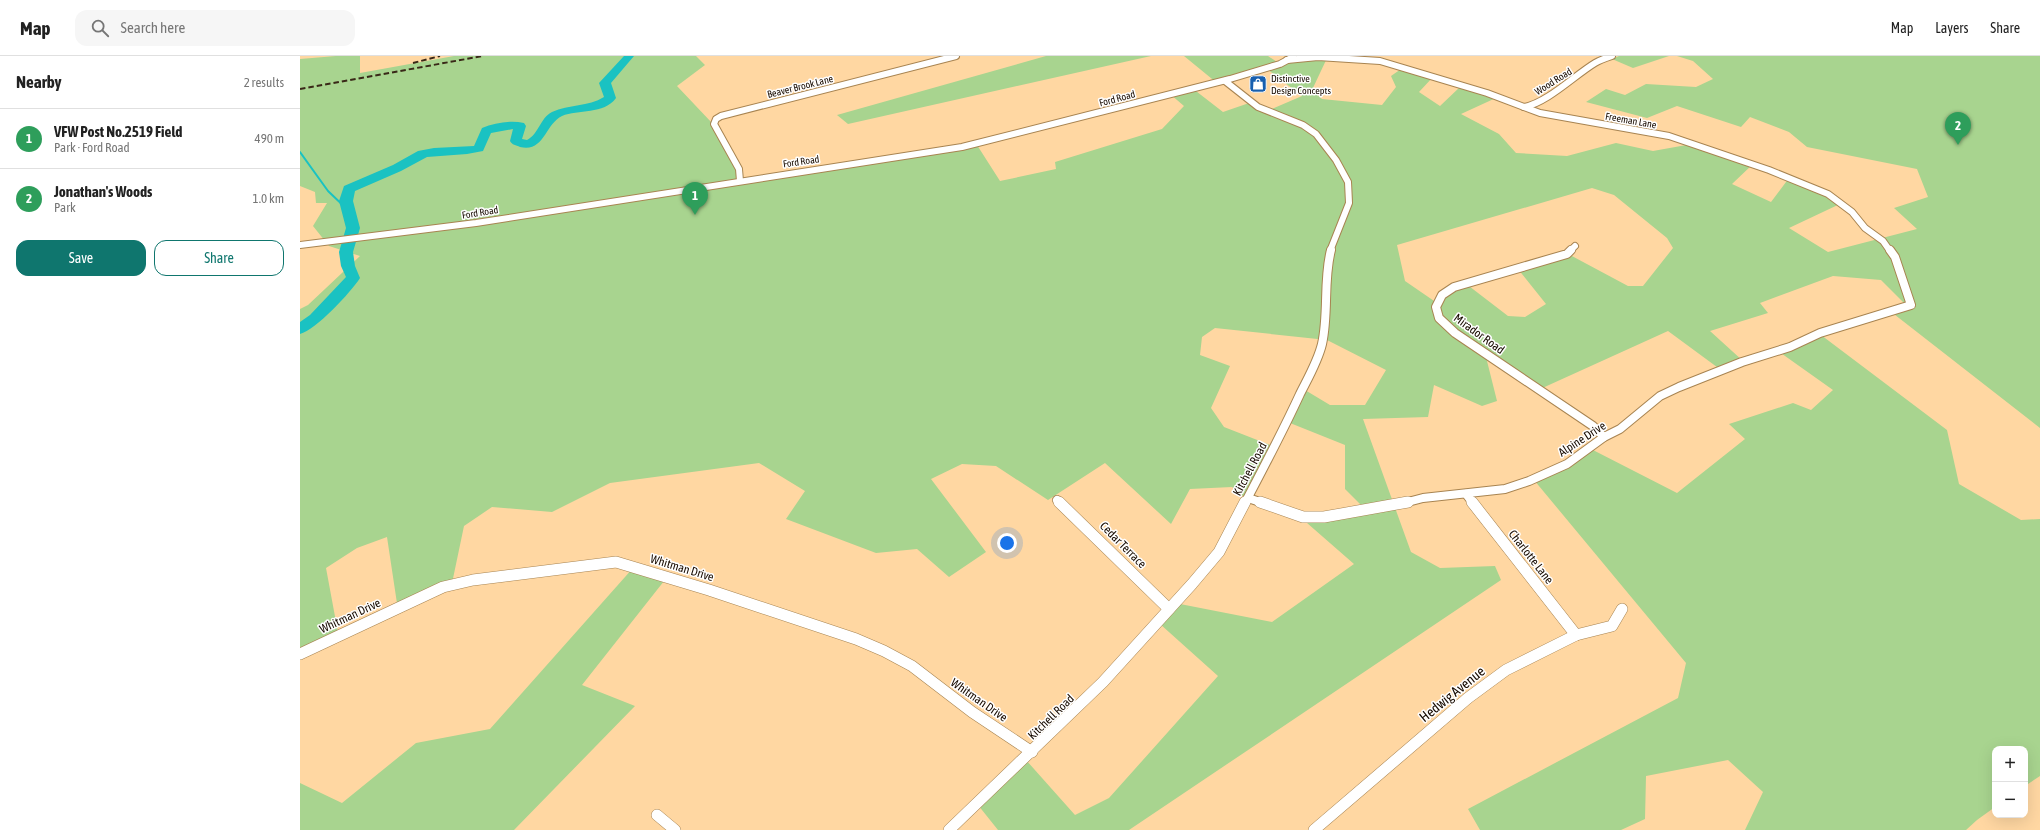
<!DOCTYPE html>
<html lang="en">
<head>
<meta charset="utf-8">
<style>
  body { margin:0; font-family:"Asap Condensed",sans-serif; background:#f6f6f6; color:#222 }
  .controls { position:absolute; right:12px; bottom:12px; display:grid; overflow:hidden; border-radius:8px; box-shadow:0 4px 16px #0002 }
  .controls button { width:36px; height:36px; display:grid; place-items:center; padding:0; border:0; border-bottom:1px solid #e0e0e0; background:#fff; color:#222; font:20px sans-serif }
  .you { position:absolute; left:707px; top:487px; width:14px; height:14px; margin:-10px; border:3px solid #fff; border-radius:50%; background:#1a73e8; box-shadow:0 0 0 6px #1a73e833 }
  .badge { display:grid; place-items:center; width:26px; height:26px; border-radius:50%; background:#0f766e; color:#fff; font-size:13px; font-weight:700 }
  .pin { position:absolute; translate:-50% -33px; filter:drop-shadow(0 1px 2px #0008) }
  .pin::after { content:''; position:absolute; top:21px; width:14px; height:12px; background:inherit; clip-path:polygon(0 0,100% 0,50% 100%) }
  .list { margin:0; padding:0; list-style:none }
  h2 { display:flex; justify-content:space-between; align-items:center; height:52px; margin:0; padding:0 16px; font-size:17px }
  h2 small { font-size:13px; font-weight:400; color:#767676 }
  .list li { display:grid; grid-template-columns:26px 1fr auto; gap:12px; align-items:center; box-sizing:border-box; height:60px; padding:0 16px; border-top:1px solid #e0e0e0 }
  .list b { display:block; font-size:15px; white-space:nowrap }
  .list p { margin:0; font-size:13px; white-space:nowrap; color:#767676 }
  .list em { font-size:13px; font-style:normal; color:#767676 }
  .actions { display:flex; gap:8px; padding:12px 16px }
  .actions a { flex:1; padding:9px 0; border:1px solid #0f766e; border-radius:12px; text-align:center; font-size:14px; color:#0f766e }
  .actions .main { background:#0f766e; color:#fff }
  .icon { flex:none; width:22px; height:22px; fill:none; stroke:currentColor; stroke-width:2; stroke-linecap:round; stroke-linejoin:round }
  .map { position:relative; flex:none; width:1740px; height:774px; overflow:hidden }
  header { display:flex; align-items:center; gap:24px; box-sizing:border-box; height:56px; padding:0 20px; background:#fff; border-bottom:1px solid #e0e0e0 }
  header strong { font-size:19px }
  nav { display:flex; gap:22px; margin-inline-start:auto; font-size:14px }
  .search { width:280px; height:36px; background:#f6f6f6; display:flex; align-items:center; gap:10px; box-sizing:border-box; padding:0 14px; border-radius:12px; color:#767676; font-size:15px }
  main { display:flex }
  aside { flex:1; background:#fff }
  .map>svg:first-child { display:block }
  .green { fill:#a8d48f; fill-rule:evenodd }
  .lines { fill:none; stroke-linecap:round; stroke-linejoin:round }
  .stream { stroke:#1ac2c2; stroke-width:2 }
  .river { fill:#1ac2c2; fill-rule:evenodd }
  .street-far2-casing { stroke:#a88451; stroke-width:8 }
  .street-far1-casing { stroke:#a88451; stroke-width:10 }
  .street-casing { stroke:#a88451; stroke-width:12 }
  .street-far2 { stroke:#fff; stroke-width:6 }
  .street-far1 { stroke:#fff; stroke-width:8 }
  .street { stroke:#fff; stroke-width:11 }
  .rail { stroke:#392817; stroke-width:2; stroke-dasharray:5.5 3; stroke-linecap:butt }
  .labels { text-anchor:middle; stroke-width:3; stroke-linejoin:round; paint-order:stroke }
  .far-poi-label { font-size:10px; fill:#180b00; stroke:#fff; text-anchor:start }
  .far-street-label { font-size:10px; fill:#180b00; stroke:#fff }
  .street-label { font-size:12px; fill:#180b00; stroke:#fff }
  .near-street-label { font-size:14px; fill:#180b00; stroke:#fff }
</style>
</head>
<body>
<header>
<strong>Map</strong>
<div class="search"><svg class="icon" aria-label="search" viewBox="0 0 24 24"><circle cx="10" cy="10" r="6"/><path d="M15 15l6 6"/></svg>Search here</div>
<nav><a>Map</a><a>Layers</a><a>Share</a></nav>
</header>
<main>
<aside>
<h2>Nearby<small>2 results</small></h2>
<ul class="list">
<li><span class="badge" style="background:#2e9e5b">1</span><div><b>VFW Post No.2519 Field</b><p>Park · Ford Road</p></div><em>490 m</em></li>
<li><span class="badge" style="background:#2e9e5b">2</span><div><b>Jonathan's Woods</b><p>Park</p></div><em>1.0 km</em></li>
</ul>
<div class="actions"><a class="main">Save</a><a>Share</a></div>
</aside>
<div class="map">
<svg width="1740" height="774" viewBox="0 0 1740 774">
  <rect width="100%" height="100%" fill="#ffd7a2"/>
  <!-- green -->
  <g class="green">
    <path d="M36,0h24v17l94,-17h242l9,9 -28,21 35,37 30,59 235,-37 23,36 56,-12 -1,-7 107,-33 22,-23 -14,-12 22,-6 31,24 29,-10 15,9 35,-15 -35,-27 -50,14 -33,-27h84l12,8 48,-8 -16,34 10,9 60,6 14,-18 -5,-11 13,-9 29,10 -14,15 21,14 21,-20 37,11 -37,17 38,20 17,19 51,3 49,-13 37,8 39,-7 61,20 -21,20 39,18 18,-24 53,25 -53,25 39,24 89,-23 -23,-21 34,-11 -11,-28 -110,-22 -18,-15 -39,-15 -9,10 -64,-21 -30,12 -61,-16 20,-13 19,6 21,-11 50,3 17,-8 -20,-18 -16,-5h363v372l-150,-117 17,-5 -26,-26 -48,-4 -73,27 8,10 -58,18 33,30 -22,9 -53,-39 -130,59 -53,-37 12,48 -15,5 -48,-21 -6,32 -65,2 48,133 29,16 55,-2 6,14 -372,250h-131l-20,-25 48,-45 49,55 34,-17 109,-122 -58,-52 20,-20 92,18 82,-58 -55,-48 65,-8 -19,-19v-44l-55,-22 15,-33 25,15h35l21,-35 -59,-30 -112,-12 -13,9 -2,18 30,11 -19,42 13,19 54,21 -28,54 -18,-15 -42,2 -19,35 -66,-61 -57,37 -52,-34 -34,-2 -31,15 55,73 -37,25 -32,-28 -41,4 -90,-34 19,-28 -46,-28 -149,20 -58,29 -60,-5 -28,19 -13,62 -53,22 -11,-73 -30,11 -31,20 13,70 -39,21v-350l8,-4 52,-49 -31,-10 -16,-20 14,-23h-11l-1,-11 -15,-6v-127zM1292,132l22,7 53,43 6,10 -30,38h-15l-58,-31 -52,14 28,35 -21,13 -17,-1 -43,-33 -28,20 -32,-22 -8,-36z"/>
    <path d="M746,0h105l-303,68 -11,-9z"/>
    <path d="M1319,0h50l-36,12 -21,-9z"/>
    <path d="M1521,279l126,95 12,54 62,36 19,-1v257l-15,10v-37h-30v58l-18,13 -11,10h-221l18,-38 -35,-32 -82,16 -1,43 -24,11h-141l-12,-21 210,-111 8,-35 -152,-183 57,-31 86,44 68,-54 -16,-15 64,-21 18,7 22,-20 -55,-39z"/>
    <path d="M333,512l35,8 -86,109 53,21 -121,124h-214v-47l42,20 74,-60 74,-14z"/>
  </g>
  <g class="lines">
    <!-- stream -->
    <path class="stream" d="M0,96l28,39 22,21"/>
    <!-- river -->
    <path class="river" d="M324,0h10l-23,27 5,15c-12,17 -38,11 -54,18 -17,8 -18,37 -42,31 -4,-2 -8,-2 -10,-6l3,-12 -22,4 -8,18 -16,3 -40,3 -26,14 -46,20 -2,10 7,27 -7,24 2,14 5,12c-9,14 -44,52 -60,56v-12l10,-7 36,-38 -5,-11 -2,-14 7,-24 -7,-27 5,-15 49,-21 25,-14 16,-3 40,-2 8,-18c13,-5 28,-8 42,-5l2,3 -4,13 5,1c12,-6 13,-22 25,-28 17,-8 36,-5 52,-15l-5,-14z"/>
    <defs>
      <g id="street-far2">
        <path d="M987,4l31,-3 62,4 107,32 53,20 129,23 100,34 59,24 24,18 13,16 18,13 7,10"/>
        <path d="M925,25l33,26 45,18 13,9 20,26 12,22 1,21 -19,48"/>
        <path d="M1224,51c23,-4 51,-32 71,-44 5,-3 11,-5 17,-7"/>
        <path d="M440,125l-1,-12 -25,-45 2,-5 5,-3 235,-60"/>
        <path d="M0,189l176,-22 486,-76 268,-68 50,-15 13,-7"/>
        <path d="M1270,195l5,-5"/>
      </g>
      <g id="street-far1">
        <path d="M1271,194l-4,4 -113,33 -12,8 -6,12 3,11 16,15 138,93 11,11"/>
        <path d="M1166,438l7,9"/>
        <path d="M948,442l15,5"/>
        <path d="M757,444l3,3"/>
        <path d="M945,447c19,-36 38,-72 55,-109 8,-16 18,-33 22,-50 7,-31 1,-64 9,-94"/>
        <path d="M1104,447l19,-5 82,-9 24,-8 38,-17 37,-27 16,-8 40,-33 19,-9 63,-25 48,-15 30,-14 91,-28 -16,-48 -5,-7"/>
      </g>
      <g id="street">
        <path d="M759,446l110,107"/>
        <path d="M960,446l43,15h21l84,-15"/>
        <path d="M1172,446l104,133"/>
        <path d="M0,598l143,-67 30,-7 143,-18 93,28 147,49 28,12 28,15 60,46 60,40"/>
        <path d="M357,759l18,15"/>
        <path d="M649,774l154,-148 89,-98 27,-32 26,-50"/>
        <path d="M1014,774l154,-132 38,-28 70,-35 36,-9 10,-17"/>
      </g>
    </defs>
    <!-- street-far2 casing -->
    <use href="#street-far2" class="street-far2-casing"/>
    <!-- street-far1 casing -->
    <use href="#street-far1" class="street-far1-casing"/>
    <!-- street casing -->
    <use href="#street" class="street-casing"/>
    <!-- street-far2 -->
    <use href="#street-far2" class="street-far2"/>
    <!-- street-far1 -->
    <use href="#street-far1" class="street-far1"/>
    <!-- street -->
    <use href="#street" class="street"/>
    <!-- rail -->
    <g class="rail">
      <path d="M113,7l27,-7"/>
      <path d="M0,33l183,-33"/>
    </g>
  </g>
  <!-- icons -->
  <defs>
    <symbol id="shop-square" viewBox="-11 -11 22 22"><rect x="-9" y="-9" width="18" height="18" rx="4" fill="#175faf" stroke="#fff"/><path d="M-5-2.5h2.3a2.7 3.5 0 0 1 5.4 0H5L5.5 6h-11ZM-1.5-2.5h3a1.5 2.3 0 0 0-3 0Z" fill="#fff"/></symbol>
  </defs>
  <g fill-rule="evenodd">
    <use href="#shop-square" x="948" y="18" width="20" height="20"/>
  </g>
  <g class="labels">
    <!-- far-poi labels -->
    <g class="far-poi-label">
      <text x="971" y="26">Distinctive<tspan x="971" dy="12">Design Concepts</tspan></text>
    </g>
    <!-- far-street labels -->
    <g class="far-street-label">
      <text transform="translate(1253 25) rotate(-32)" y="4">Wood Road</text>
      <text transform="translate(500 30) rotate(-14)" y="4">Beaver Brook Lane</text>
      <text transform="translate(817 42) rotate(-15)" y="4">Ford Road</text>
      <text transform="translate(1331 64) rotate(10)" y="4">Freeman Lane</text>
      <text transform="translate(501 105) rotate(-8)" y="4">Ford Road</text>
      <text transform="translate(180 156) rotate(-9)" y="4">Ford Road</text>
    </g>
    <!-- street labels -->
    <g class="street-label">
      <text transform="translate(1179 278) rotate(36)" y="4">Mirador Road</text>
      <text transform="translate(1282 383) rotate(-33)" y="4">Alpine Drive</text>
      <text transform="translate(950 413) rotate(-62)" y="4">Kitchell Road</text>
      <text transform="translate(823 489) rotate(45)" y="4">Cedar Terrace</text>
      <text transform="translate(1231 501) rotate(52)" y="4">Charlotte Lane</text>
      <text transform="translate(382 512) rotate(17)" y="4">Whitman Drive</text>
      <text transform="translate(50 560) rotate(-25)" y="4">Whitman Drive</text>
      <text transform="translate(679 644) rotate(35)" y="4">Whitman Drive</text>
      <text transform="translate(751 661) rotate(-44)" y="4">Kitchell Road</text>
    </g>
    <!-- near-street labels -->
    <g class="near-street-label">
      <text transform="translate(1152 638) rotate(-39)" y="5">Hedwig Avenue</text>
    </g>
  </g>
</svg>
<div class="controls">
<button>+</button>
<button>−</button>
</div>
<div class="you"></div>
<div class="pin badge" style="left:395px;top:159px;background:#2e9e5b">1</div>
<div class="pin badge" style="left:1658px;top:89px;background:#2e9e5b">2</div>
</div>
</main>
</body>
</html>
